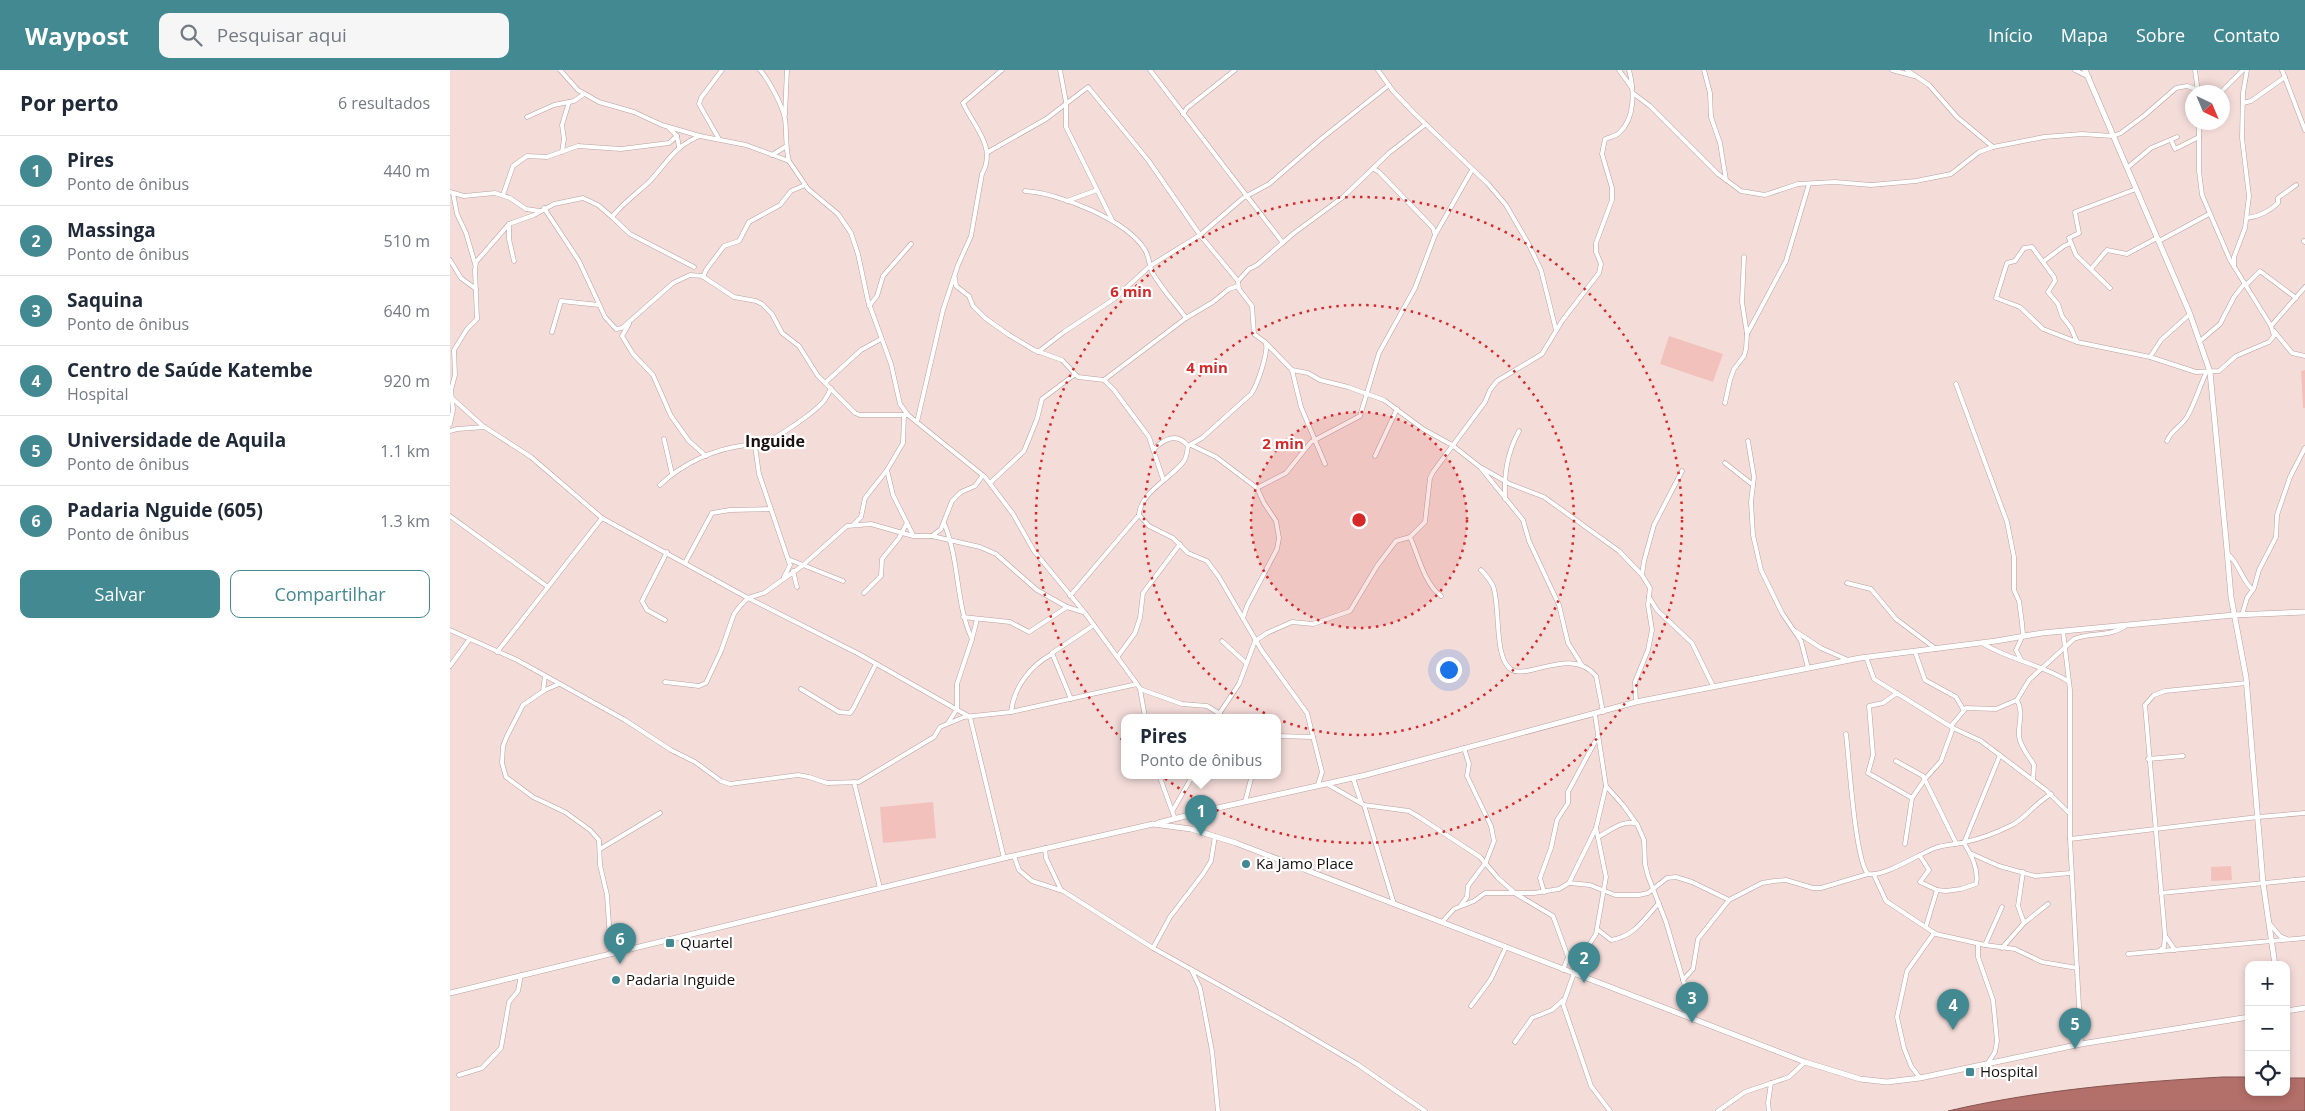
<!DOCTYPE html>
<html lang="pt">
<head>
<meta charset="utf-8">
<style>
  body { margin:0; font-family:"Open Sans",sans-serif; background:#f6f6f7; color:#1f2937 }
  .controls { position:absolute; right:15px; bottom:15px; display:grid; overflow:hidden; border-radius:10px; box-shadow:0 2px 8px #0003 }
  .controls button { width:45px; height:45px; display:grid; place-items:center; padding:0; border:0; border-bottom:1px solid #e0e1e3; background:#fff; color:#1f2937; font:25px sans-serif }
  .compass { position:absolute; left:1735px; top:15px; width:45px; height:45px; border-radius:50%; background:#fff; box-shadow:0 2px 8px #0003; rotate:136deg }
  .you { position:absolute; left:998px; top:599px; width:18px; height:18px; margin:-12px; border:4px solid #fff; border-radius:50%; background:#1a73e8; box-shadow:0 0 0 8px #1a73e833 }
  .badge { display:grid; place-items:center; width:32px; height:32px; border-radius:50%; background:#428991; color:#fff; font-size:16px; font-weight:700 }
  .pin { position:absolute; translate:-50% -41px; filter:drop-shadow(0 1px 2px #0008) }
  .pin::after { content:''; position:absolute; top:26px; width:18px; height:15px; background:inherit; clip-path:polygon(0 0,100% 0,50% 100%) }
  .popup { position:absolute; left:671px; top:644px; width:160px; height:65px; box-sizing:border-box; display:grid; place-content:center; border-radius:10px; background:#fff; filter:drop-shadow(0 1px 4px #0005); font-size:16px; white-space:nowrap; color:#747a83 }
  .popup b { font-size:19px; color:#1f2937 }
  .popup::after { content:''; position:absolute; left:50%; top:100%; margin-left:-10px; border:10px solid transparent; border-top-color:#fff }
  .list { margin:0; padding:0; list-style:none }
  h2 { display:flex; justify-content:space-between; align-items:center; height:65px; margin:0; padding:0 20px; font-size:21px }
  h2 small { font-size:16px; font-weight:400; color:#747a83 }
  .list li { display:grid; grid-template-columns:32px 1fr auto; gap:15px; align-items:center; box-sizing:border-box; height:70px; padding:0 20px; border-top:1px solid #e0e1e3 }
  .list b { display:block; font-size:19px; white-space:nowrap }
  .list p { margin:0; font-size:16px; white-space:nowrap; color:#747a83 }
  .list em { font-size:16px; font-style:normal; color:#747a83 }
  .actions { display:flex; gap:10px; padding:15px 20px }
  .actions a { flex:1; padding:11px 0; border:1px solid #428991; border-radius:10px; text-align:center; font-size:18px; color:#428991 }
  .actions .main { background:#428991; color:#fff }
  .icon { flex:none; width:28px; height:28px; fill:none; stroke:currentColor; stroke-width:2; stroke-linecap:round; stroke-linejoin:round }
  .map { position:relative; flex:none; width:1855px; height:1041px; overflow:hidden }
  header { display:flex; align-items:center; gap:30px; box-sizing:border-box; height:70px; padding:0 25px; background:#428991; color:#fff }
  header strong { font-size:24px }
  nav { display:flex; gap:28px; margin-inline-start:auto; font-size:18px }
  .search { width:350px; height:45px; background:#f6f6f7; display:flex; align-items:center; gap:12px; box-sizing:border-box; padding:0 18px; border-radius:10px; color:#747a83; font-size:19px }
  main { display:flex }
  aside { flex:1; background:#fff }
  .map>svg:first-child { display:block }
  .green { fill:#f3c1bc }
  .water { fill:#b36f69; stroke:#85534e }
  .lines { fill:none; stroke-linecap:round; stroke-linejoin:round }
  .street-casing { stroke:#b7a09e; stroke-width:5 }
  .secondary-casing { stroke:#b7a09e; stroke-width:6 }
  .street { stroke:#fff; stroke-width:4 }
  .secondary { stroke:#fff; stroke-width:5 }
  .ring { fill:none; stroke:#d62828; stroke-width:2.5; stroke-dasharray:2.5 5 }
  .poi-dot { fill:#428991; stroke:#fff; stroke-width:2 }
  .labels { text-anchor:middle; stroke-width:4.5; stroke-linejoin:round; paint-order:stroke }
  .poi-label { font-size:15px; fill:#191110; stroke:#fff; text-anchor:start }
  .neighbourhood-label { font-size:16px; font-weight:bold; fill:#191110; stroke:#fff }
  .centre { fill:#d62828; stroke:#fff; stroke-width:2.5 }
  .ring-label { font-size:15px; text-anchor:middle; font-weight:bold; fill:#d62828; stroke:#fff; stroke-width:4.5; stroke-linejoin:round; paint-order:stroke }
</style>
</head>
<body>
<header>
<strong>Waypost</strong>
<div class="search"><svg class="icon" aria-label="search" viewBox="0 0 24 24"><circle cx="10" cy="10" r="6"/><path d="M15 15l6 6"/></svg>Pesquisar aqui</div>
<nav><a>Início</a><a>Mapa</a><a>Sobre</a><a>Contato</a></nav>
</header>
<main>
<aside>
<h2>Por perto<small>6 resultados</small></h2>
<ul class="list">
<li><span class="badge">1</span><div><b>Pires</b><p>Ponto de ônibus</p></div><em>440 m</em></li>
<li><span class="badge">2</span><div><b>Massinga</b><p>Ponto de ônibus</p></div><em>510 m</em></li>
<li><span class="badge">3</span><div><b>Saquina</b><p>Ponto de ônibus</p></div><em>640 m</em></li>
<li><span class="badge">4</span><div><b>Centro de Saúde Katembe</b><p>Hospital</p></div><em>920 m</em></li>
<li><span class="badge">5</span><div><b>Universidade de Aquila</b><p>Ponto de ônibus</p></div><em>1.1 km</em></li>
<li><span class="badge">6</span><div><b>Padaria Nguide (605)</b><p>Ponto de ônibus</p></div><em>1.3 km</em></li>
</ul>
<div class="actions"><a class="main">Salvar</a><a>Compartilhar</a></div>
</aside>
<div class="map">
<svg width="1855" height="1041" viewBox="0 0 1855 1041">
  <rect width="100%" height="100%" fill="#f4dcd9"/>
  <!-- green -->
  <g class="green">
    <path d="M1219,266l54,18 -10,28 -53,-18z"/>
    <path d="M1855,300v38h-2l-2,-37z"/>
    <path d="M483,732l3,36 -53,5 -3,-36z"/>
    <path d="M1781,796l1,14 -21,1v-14z"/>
  </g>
  <!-- water -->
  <path class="water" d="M1773,1007h26v15h37v-14h19v33h-357c90,-21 183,-29 275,-34z"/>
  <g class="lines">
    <defs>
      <g id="street">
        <path d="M110,0l18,20 21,12 35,10 28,13 38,11 46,9 43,16 19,28 30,25 13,19 7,21 10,47 23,63 9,40 8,11 77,62 28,37 21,37 51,62 52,71 3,5 5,28"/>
        <path d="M310,0c8,9 23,36 25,49 2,14 0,28 4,42"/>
        <path d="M610,0l6,32v25l46,93"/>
        <path d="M700,0l133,173"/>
        <path d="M928,0l15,21 21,22 74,71 18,21 22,38 13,27 15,60"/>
        <path d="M1169,0l13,18"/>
        <path d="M1254,0l6,23 1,24 9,26 6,37"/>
        <path d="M1442,0l22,6"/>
        <path d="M1457,0l22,15 28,32 36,30"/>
        <path d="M1625,0l14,7"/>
        <path d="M1745,0l3,22"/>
        <path d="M1832,0l23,60"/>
        <path d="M1771,22l22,-22"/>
        <path d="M1184,24l16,12 68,68 23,17 24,4 33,-11 37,-2 36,3 45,-4 35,-7 28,-22 14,-5 51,-10 38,-3 31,2 8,-3 24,-18 31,-27 11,-2 11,4"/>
        <path d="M1793,33l8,-2 34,-24"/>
        <path d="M733,44l4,-6 48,-38"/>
        <path d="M335,45l2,-45"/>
        <path d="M77,47l27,-12 20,-4 10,-7"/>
        <path d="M1749,52v49l3,24 28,65 41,66"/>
        <path d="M976,54l-37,29 -46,44 -49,36 -37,32 -8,4 -11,12 1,8 13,17 2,28 11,8 27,28 16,3 12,7 28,7 36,13 39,29 29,16 28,22 43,53 6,21 30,64 9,38 14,22"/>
        <path d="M219,58l8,8 2,11"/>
        <path d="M269,69l-20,-35 2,-6 21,-28"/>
        <path d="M1721,70l4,9 24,-12"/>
        <path d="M112,82l2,-13 -2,-14 7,-23"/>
        <path d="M538,82l58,-33 42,-32 60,73 52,75 38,46"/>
        <path d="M322,85l13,-8"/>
        <path d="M1677,98l24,-20 26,-11"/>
        <path d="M575,121c34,2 102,29 120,59 4,6 4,15 7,22 9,16 23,31 34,46l27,-16 16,-13 9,-3"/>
        <path d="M0,122l14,4 31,-3 15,5 16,11 14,2"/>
        <path d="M3,123l4,21 9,19 9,31"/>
        <path d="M53,125l10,-29 14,-10 20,1 31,-11 43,3 48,-6 8,-7"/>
        <path d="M617,131l30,-11"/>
        <path d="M94,138l35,53 26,56 11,12 6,-1 51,-45 17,-8 12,1 32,21 22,4 6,3 10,10 10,19 17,13 19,30 37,37 5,2h48"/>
        <path d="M1797,148c11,-1 23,-7 31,-15v-5l18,-13"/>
        <path d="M59,154v15l5,22"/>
        <path d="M985,165l37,-65"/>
        <path d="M1709,171l50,-27"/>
        <path d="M1854,171l1,1"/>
        <path d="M0,190l11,18 15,11"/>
        <path d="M1594,191l20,-15 7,-3"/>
        <path d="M1784,196v-9l11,-29 4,-32 -7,-58 1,-45 4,-23"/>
        <path d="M244,197l-64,-33 -18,-17c11,-14 24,-23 37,-35 18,-19 25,-36 51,-46"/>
        <path d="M1641,199l16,-19 20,4 30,-16"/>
        <path d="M253,207l3,-7 18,-24 15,-5 10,-19 31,-17 11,-14 14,-6"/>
        <path d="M505,208l1,8 13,10 4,10 12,12 24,17 25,15 28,10 16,17 26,3 10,10 35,47 14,42"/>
        <path d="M1796,215l14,-14 36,27"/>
        <path d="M1660,218l-34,-33 -7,-17 10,-5 -4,-21 61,-23"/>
        <path d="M419,236l8,-10 6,-20 28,-32"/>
        <path d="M179,254l-7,12 11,18 20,21 18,41 18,25 17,15"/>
        <path d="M1824,261l18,22 13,3"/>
        <path d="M102,262l9,-31 38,4"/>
        <path d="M1297,264l39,-73 23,-77"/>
        <path d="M1750,271l20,-17 14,-27 11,-14"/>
        <path d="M1627,272l-6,-14 -9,-12 -4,-12 -10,-12 7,-11 -1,-4 -22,-30 -8,1 -9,13 -8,2 -11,35 24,9 23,22 34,13 73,15 46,15 23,-1 17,-15 33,-14 5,-6 -3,-10 34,-39"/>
        <path d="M588,282l26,-20 50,-33 36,-33 50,-31 43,-37 26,-14 52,-45 68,-54"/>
        <path d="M1700,287l11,-17 29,-26"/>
        <path d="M842,300l9,37 24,57"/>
        <path d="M654,310l82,-62"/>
        <path d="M375,313l36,-33 20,-11"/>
        <path d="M1506,314l51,138 7,35v33l5,11 3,22 1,12 -7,15 5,10"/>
        <path d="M2,328l31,28 48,31 71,61"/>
        <path d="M1275,333l5,-23 4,-11 10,-13 2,-7 1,-15 -5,-32 2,-45"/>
        <path d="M454,345l-1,28 -16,27 6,25 20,40"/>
        <path d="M467,352l26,-112 15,-45 13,-29 11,-62c15,-27 -8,-47 -19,-71l39,-33"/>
        <path d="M0,354l3,-14 -2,-20 4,-15 -1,-25 13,-21 10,-10 -2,-49 1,-8 33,-38 25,-9 20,-11 29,-6 15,7 14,12"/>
        <path d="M0,361l7,-2 28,-2"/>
        <path d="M214,369l8,35"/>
        <path d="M1298,371l6,36 -3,25 2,33 8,35 21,43 19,28 7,27"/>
        <path d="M1717,371c4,-11 14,-14 20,-24 8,-14 12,-29 19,-44"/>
        <path d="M741,375l25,12 41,31 7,15 12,18 3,17 -2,11 -30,57 -4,12"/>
        <path d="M305,376l4,28 31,91 -6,12"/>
        <path d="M704,379c10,-10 23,-17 34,-3"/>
        <path d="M925,386l22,-47"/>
        <path d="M1275,393l28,22"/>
        <path d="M1032,398l28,16 34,13 75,54 23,24"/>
        <path d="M540,413l34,-32 13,-32 5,-20 32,-24"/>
        <path d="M210,415c23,-22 54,-36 86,-40 4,0 7,1 11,1 15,-4 57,-33 67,-45 3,-4 5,-8 7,-13"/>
        <path d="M807,418l29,-15 25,-31 49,-26 19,-63 36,-65 20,-53 -2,-7 -54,-56 -5,-3"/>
        <path d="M1055,429c-1,-25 2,-46 14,-68"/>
        <path d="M689,445l10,11 24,12 15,15 19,8 12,16 43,74 45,62 15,59 -4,13"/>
        <path d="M0,446l98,71"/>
        <path d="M494,453c16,38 11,79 28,116l-15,45v25l-9,14"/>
        <path d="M404,454l7,-7 4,-19 22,-28"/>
        <path d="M482,466l48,11 16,7 41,36 30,17"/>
        <path d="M1778,484c12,11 14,27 25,36"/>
        <path d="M338,489l55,22"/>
        <path d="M235,493l27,-50 18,-3 41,-1"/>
        <path d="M1031,500c5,5 9,10 12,16 8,21 0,73 19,84 5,3 11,1 15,1 25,-5 50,-17 69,5l7,36"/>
        <path d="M343,501l4,16"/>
        <path d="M1397,513l24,6 25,30 40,30"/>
        <path d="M414,523l17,-17 1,-17 17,-21 8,-15"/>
        <path d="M620,526l69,-81c1,-23 34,-38 45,-54 3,-5 3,-10 4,-15l14,-8 49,-44c6,-8 17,-40 15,-50"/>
        <path d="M991,526c-17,-13 -22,-39 -31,-59l15,-15 5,-44 3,-6 52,-70 5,-12 7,-9 45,-27 20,-33 37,-48 2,-9 -5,-12v-9l16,-43v-12l-10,-34 3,-15c5,-2 11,-3 14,-6 17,-15 15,-44 10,-63"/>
        <path d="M1199,527l8,13 35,33 21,43"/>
        <path d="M1792,545l5,-17 7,-10 5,-18 17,-33 1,-22 13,-38 15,-29"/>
        <path d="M513,547l47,5 19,10 38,-25 16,5"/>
        <path d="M215,550l-18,-10 -5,-9 25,-49"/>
        <path d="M0,560l67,30 108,60 46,30 24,12 26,19 9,3 68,-9 11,2 18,6 32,-1 75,-45 6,-10 24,-10 47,-5 126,-28"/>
        <path d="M1345,561l26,17 27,12"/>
        <path d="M1613,561l7,59v149"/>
        <path d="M522,569l5,-20"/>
        <path d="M772,571l24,22"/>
        <path d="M1532,573c27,17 59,21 86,38"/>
        <path d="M47,582l105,-134 146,80 111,56 111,63 34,141"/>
        <path d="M1465,582l10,28 31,17 7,12"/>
        <path d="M668,586l17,-23 5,-15 3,-25 37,-49"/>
        <path d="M1416,587l8,22 79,49 28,13 65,49 22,22"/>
        <path d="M0,596l19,-26"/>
        <path d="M215,612l34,4 7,-3 15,-32 13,-37 6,-8 8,-8 16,-5 38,-27 45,-40 24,-2 42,12h19l9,-7 11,-28 9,-9 14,-6 8,-11"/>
        <path d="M109,614l-14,6 -22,15 -16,31 -4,10 -1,17 4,14 27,20 32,15 25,18 9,10 1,25 7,30 4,59"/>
        <path d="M351,619l38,23 11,1 3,-4 23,-45"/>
        <path d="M690,619l42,15 25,2 13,8"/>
        <path d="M93,621l2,-15"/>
        <path d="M1447,623l-14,10 -14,3 4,49 -5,18 44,25"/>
        <path d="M621,629l-19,-46 42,-28"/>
        <path d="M1567,630c7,13 1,23 2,36 1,11 10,20 15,29l-1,15"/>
        <path d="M1186,632l-1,-20 13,-32 4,-20 -4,-25 2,-17 -8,-13 2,-14 10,-36 28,-54"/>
        <path d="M561,642c3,-25 19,-46 41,-58"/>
        <path d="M767,647l22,-33 16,-43 12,-8 25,-11 21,2 37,-13 27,-45 19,-25 14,-4"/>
        <path d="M1501,656l15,-18 30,1 21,-9 12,-20 45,-41c16,-7 35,-2 50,-12"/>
        <path d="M1396,664c3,24 9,127 22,140 16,3 51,-20 67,-26 10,-4 20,-3 30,-6 15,-3 33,-10 47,-17 14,-7 22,-21 39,-31"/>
        <path d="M827,666l36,1"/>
        <path d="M1698,689l35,-3"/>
        <path d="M1446,691l27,15 33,67"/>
        <path d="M709,705l16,44"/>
        <path d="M903,708l8,24"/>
        <path d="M404,712l26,106"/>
        <path d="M877,714l37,21 45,6 10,6 61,40 18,21 18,16 37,22 15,41 -5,13"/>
        <path d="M1156,716l17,19 13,18"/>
        <path d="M795,732l7,-27"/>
        <path d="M914,735l30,99"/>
        <path d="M723,740l20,-35"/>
        <path d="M1146,758l10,49 -10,57 -18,28 -15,42 28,82 19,25"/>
        <path d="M1148,767c12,-6 25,-18 39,-13l7,16 1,24 3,12 18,46 29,98"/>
        <path d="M1455,774l7,-46 13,-19 16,-18 12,-33"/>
        <path d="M595,778l1,10 15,32"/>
        <path d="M150,779l60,-36"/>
        <path d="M1520,783l29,13 36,10 36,-3"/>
        <path d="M564,786l5,14 13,11 31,10 90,57 129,72 75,44 68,47"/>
        <path d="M1470,786l9,14 -9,12 17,8 9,1 15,-2 15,-5c3,-13 -5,-30 -12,-41l36,-88"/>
        <path d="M1573,802l-5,34 6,17"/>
        <path d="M1424,805l12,26 50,33 49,11 17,-38"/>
        <path d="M1119,813l21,2 25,10h24l9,-2 19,-15 9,-1 16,5 37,18"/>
        <path d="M1094,822l-4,-14 11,-30 6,-28 11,-17v-11l29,-54"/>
        <path d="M1711,823l144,-14"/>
        <path d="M1011,835l6,-8 1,-11 18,-24 8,-21 -3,-15 -24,-50 2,-12 -5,-16"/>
        <path d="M992,852l12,-13 20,-8 11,-8h49l25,-4 10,-6 27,-55 10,-42 -11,-71"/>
        <path d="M1820,854l10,12 7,3"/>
        <path d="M1476,856l11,-36"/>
        <path d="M1147,859l14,11c24,-4 32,-20 48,-37"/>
        <path d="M1716,867l9,13"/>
        <path d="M1528,874v13l15,43 4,41 -2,11 -7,11"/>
        <path d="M1535,875l30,4 27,13 35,6"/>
        <path d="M703,878l17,-31 33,-43 8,-13 4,-25"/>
        <path d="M1552,878l22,-25 24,-19"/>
        <path d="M1709,881l5,-4 1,-12 -20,-230 9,-10 11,-4 82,-8"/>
        <path d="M1678,884l177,-16"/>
        <path d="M742,901l8,17 12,63 6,60"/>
        <path d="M1233,910l10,-11 5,-30 31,-39 33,-17 12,-2 12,-1 27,8h8l47,-14"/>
        <path d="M1021,936l20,-27 15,-32"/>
        <path d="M1065,972l17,-24 20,-8 11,-10"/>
        <path d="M1631,974l-11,-205 188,-22 47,-4"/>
        <path d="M9,1005l23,-7 19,-20 8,-46 9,-11 3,-16"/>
        <path d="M1470,1008l-9,-12 -7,-18 -7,-31 10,-46 27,-38"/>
        <path d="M1268,1041l27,-19 44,-15 16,-15"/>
        <path d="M1319,1041l-1,-8 3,-20"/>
      </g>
      <g id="secondary">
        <path d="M1635,0l105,244 20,58 17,178 4,47 15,80 17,206 12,82"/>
        <path d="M708,753l55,-14 153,-34 270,-73 224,-44 136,-17 46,-8 192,-18 71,-3"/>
        <path d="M0,923l554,-135 149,-34 38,5 45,14 569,219 55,17 27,3 33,-4 161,-34 168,-27"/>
        <path d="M1836,941l19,-3"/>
      </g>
    </defs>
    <!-- street casing -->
    <use href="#street" class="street-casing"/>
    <!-- secondary casing -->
    <use href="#secondary" class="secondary-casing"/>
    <!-- street -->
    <use href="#street" class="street"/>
    <!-- secondary -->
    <use href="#secondary" class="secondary"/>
  </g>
  <!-- distance rings -->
  <circle cx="909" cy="450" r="108" fill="#d62828" fill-opacity=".12"/>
  <g class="ring">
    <circle cx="909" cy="450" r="108"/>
    <circle cx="909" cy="450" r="215"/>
    <circle cx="909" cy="450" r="323"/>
  </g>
  <!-- markers -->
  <g class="poi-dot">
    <circle cx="796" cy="794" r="5"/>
    <rect x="215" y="868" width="10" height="10" rx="2.5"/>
    <circle cx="166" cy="910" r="5"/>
    <rect x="1515" y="997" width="10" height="10" rx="2.5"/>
  </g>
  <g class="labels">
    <!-- poi labels -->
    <g class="poi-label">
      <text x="806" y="799">Ka Jamo Place</text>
      <text x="230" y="878">Quartel</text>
      <text x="176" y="915">Padaria Inguide</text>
      <text x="1530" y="1007">Hospital</text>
    </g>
    <!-- neighbourhood labels -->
    <g class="neighbourhood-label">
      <text x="325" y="377">Inguide</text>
    </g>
  </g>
  <circle cx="909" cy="450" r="8" class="centre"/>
  <g class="ring-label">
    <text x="681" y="227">6 min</text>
    <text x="757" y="303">4 min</text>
    <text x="833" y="379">2 min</text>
  </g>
</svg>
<div class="controls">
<button>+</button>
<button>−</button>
<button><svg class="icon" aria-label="locate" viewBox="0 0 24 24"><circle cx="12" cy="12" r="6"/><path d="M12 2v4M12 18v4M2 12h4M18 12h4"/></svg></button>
</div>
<svg class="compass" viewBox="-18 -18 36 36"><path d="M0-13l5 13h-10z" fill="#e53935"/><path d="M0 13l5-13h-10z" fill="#747a83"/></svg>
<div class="you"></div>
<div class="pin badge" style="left:751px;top:766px">1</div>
<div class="popup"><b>Pires</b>Ponto de ônibus</div>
<div class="pin badge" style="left:1134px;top:913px">2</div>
<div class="pin badge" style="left:1242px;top:953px">3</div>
<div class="pin badge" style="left:1503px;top:960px">4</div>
<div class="pin badge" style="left:1625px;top:979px">5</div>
<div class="pin badge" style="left:170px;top:894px">6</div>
</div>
</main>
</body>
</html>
